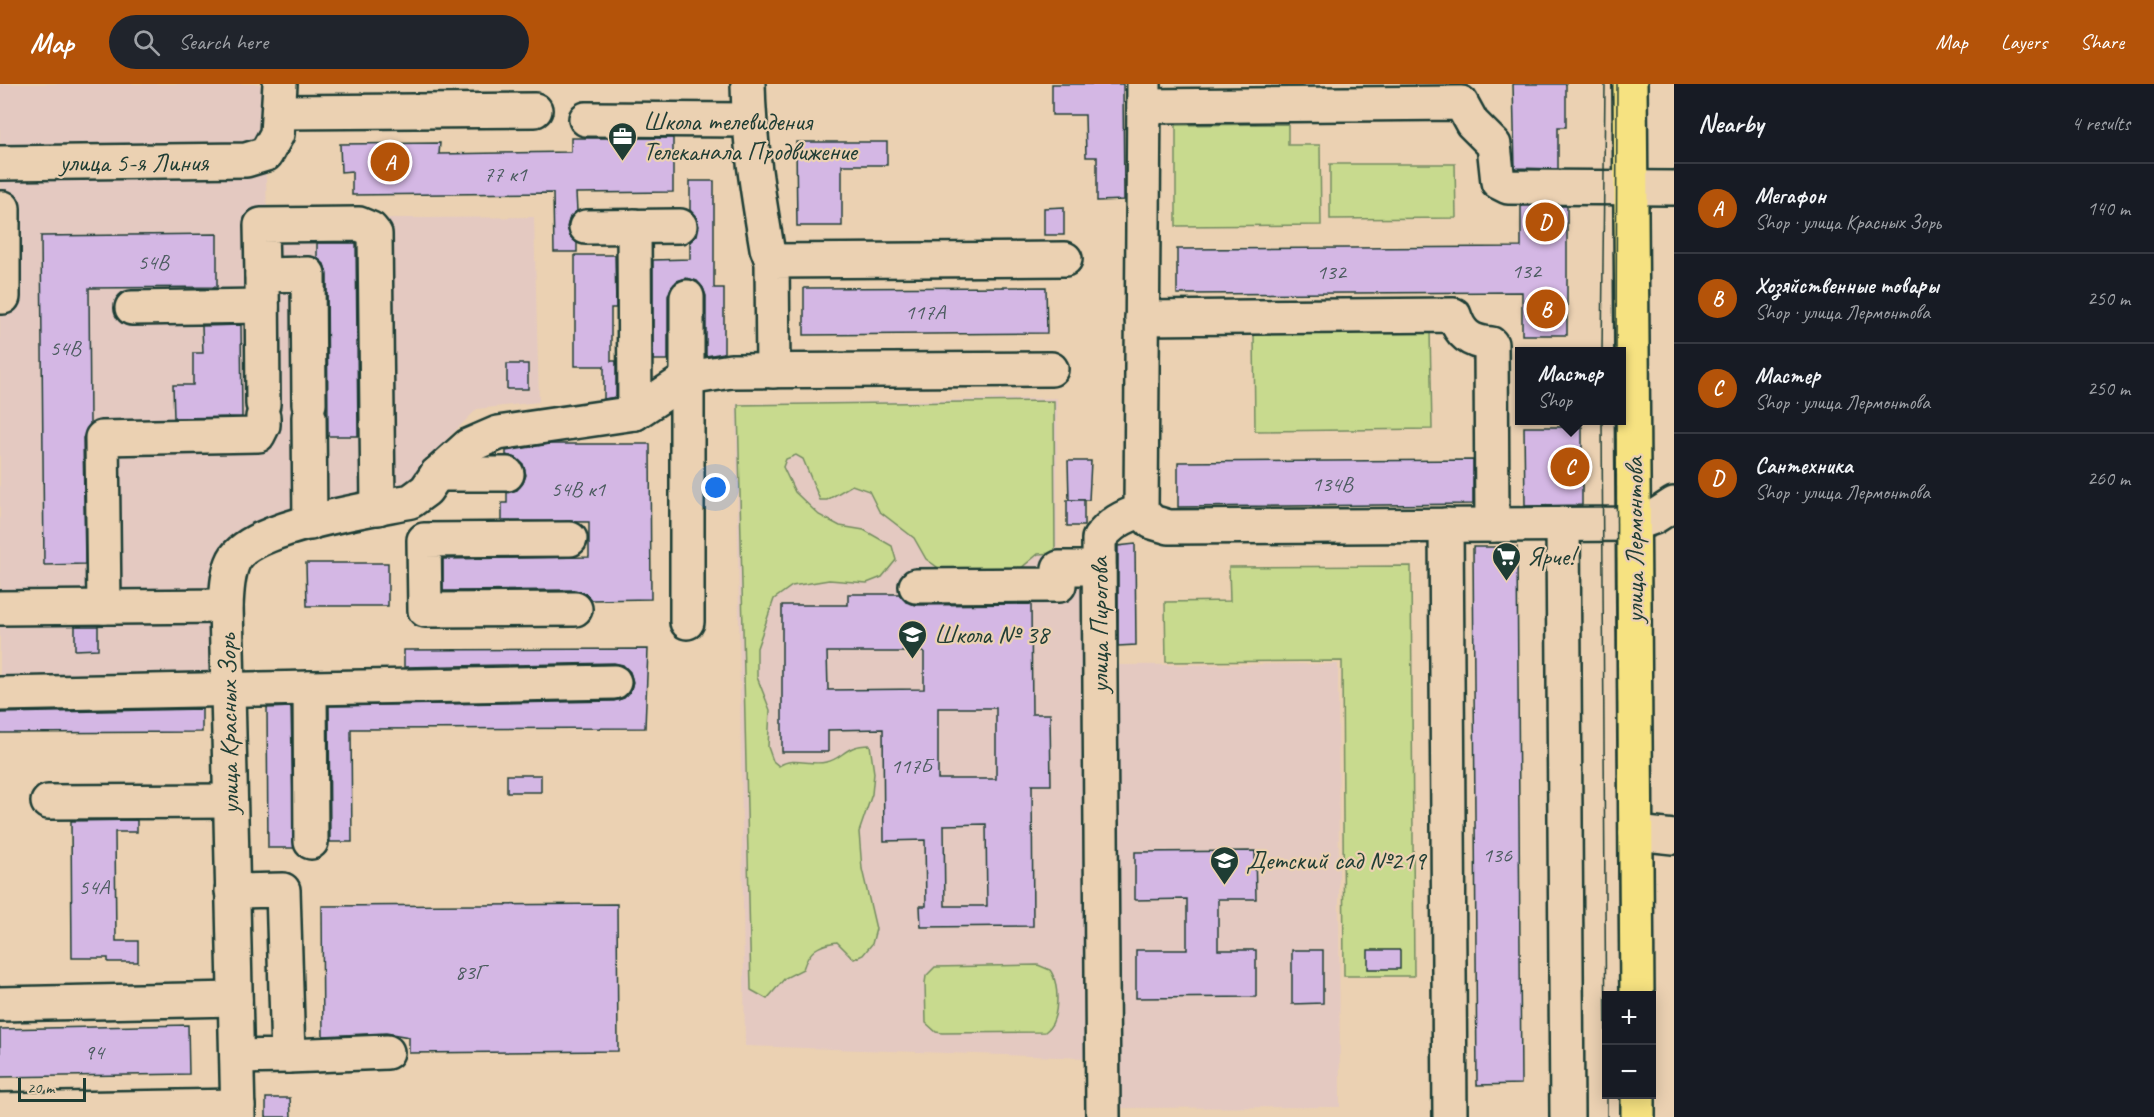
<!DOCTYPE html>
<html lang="en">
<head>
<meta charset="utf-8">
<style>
  body { margin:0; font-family:Caveat,sans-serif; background:#20242c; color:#f1f3f6 }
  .controls { position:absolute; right:18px; bottom:18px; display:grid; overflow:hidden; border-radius:0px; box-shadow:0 3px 15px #0003 }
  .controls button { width:54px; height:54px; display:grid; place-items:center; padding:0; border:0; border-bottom:2px solid #363941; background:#171b24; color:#f1f3f6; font:30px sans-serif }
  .scale { position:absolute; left:18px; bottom:15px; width:68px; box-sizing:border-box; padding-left:6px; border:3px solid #1f3d34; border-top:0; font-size:16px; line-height:21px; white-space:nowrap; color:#1f3d34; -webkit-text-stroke:4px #ebd1b2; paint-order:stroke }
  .you { position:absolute; left:716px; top:404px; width:21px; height:21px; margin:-15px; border:4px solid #fff; border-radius:50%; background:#1a73e8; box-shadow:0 0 0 9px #1a73e833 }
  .badge { display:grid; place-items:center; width:39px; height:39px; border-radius:50%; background:#b45309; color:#fff; font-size:20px; font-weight:700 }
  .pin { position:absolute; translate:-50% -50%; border:3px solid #fff; box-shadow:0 2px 6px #0006 }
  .popup { position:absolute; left:1515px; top:263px; width:111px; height:78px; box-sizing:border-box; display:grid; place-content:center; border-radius:0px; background:#171b24; filter:drop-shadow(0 2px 4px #0005); font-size:20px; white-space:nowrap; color:#9ea1a6 }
  .popup b { font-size:22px; color:#f1f3f6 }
  .popup::after { content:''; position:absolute; left:50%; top:100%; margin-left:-12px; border:12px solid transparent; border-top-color:#171b24 }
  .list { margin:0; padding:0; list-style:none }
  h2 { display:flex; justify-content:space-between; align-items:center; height:78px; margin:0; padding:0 24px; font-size:26px }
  h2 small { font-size:20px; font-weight:400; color:#9ea1a6 }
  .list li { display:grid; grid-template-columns:39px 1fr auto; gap:18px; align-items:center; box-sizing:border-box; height:90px; padding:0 24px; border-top:2px solid #363941 }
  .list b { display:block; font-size:22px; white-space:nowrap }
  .list p { margin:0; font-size:20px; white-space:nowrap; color:#9ea1a6 }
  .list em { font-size:20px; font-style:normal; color:#9ea1a6 }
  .icon { flex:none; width:33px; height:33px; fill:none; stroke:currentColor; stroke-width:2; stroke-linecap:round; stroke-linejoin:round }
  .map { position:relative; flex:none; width:1674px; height:1033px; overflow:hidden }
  header { display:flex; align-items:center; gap:36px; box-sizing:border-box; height:84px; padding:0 30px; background:#b45309; color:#fff }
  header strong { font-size:28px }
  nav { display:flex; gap:33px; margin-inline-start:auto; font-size:21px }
  .search { width:420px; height:54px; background:#20242c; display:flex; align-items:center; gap:15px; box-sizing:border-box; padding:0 21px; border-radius:33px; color:#9ea1a6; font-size:22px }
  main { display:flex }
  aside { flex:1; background:#171b24 }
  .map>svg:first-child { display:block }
  .built { fill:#e4c9c1 }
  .green { fill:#c8da8e; stroke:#748c61; stroke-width:1.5 }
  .building { fill:#d4b7e4; stroke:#1f3d34; stroke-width:1.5; fill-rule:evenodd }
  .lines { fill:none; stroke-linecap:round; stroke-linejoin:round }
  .minor-casing { stroke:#1f3d34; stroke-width:38 }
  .major-casing { stroke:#1f3d34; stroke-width:38 }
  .minor { stroke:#ebd1b2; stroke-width:33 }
  .major { stroke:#f6e281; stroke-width:33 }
  .tram { stroke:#1f3d34; stroke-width:1.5 }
  .labels { text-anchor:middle; stroke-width:4.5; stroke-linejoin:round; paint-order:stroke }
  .number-label { font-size:22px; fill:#4c5c60 }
  .poi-label { font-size:26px; fill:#1f3d34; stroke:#ebd1b2; text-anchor:start }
  .street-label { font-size:26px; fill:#1f3d34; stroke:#ebd1b2 }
</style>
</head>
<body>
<header>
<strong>Map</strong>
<div class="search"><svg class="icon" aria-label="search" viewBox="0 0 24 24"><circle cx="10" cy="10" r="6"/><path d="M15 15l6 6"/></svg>Search here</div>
<nav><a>Map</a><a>Layers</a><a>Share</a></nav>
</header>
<main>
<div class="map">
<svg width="1674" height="1033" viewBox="0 0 1674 1033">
  <rect width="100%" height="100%" fill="#ebd1b2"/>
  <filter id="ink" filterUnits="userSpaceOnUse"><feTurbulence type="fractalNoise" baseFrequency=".0167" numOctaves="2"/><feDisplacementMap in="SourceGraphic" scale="12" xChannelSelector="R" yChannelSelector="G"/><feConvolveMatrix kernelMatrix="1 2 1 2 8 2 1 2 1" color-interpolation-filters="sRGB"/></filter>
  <g filter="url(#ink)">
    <!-- built -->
    <g class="built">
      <path d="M0,0h264l3,135 267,-2 5,185 -62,7 -30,30 -29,47 -166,44 -35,27 -7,36 1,82 -211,5z"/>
      <path d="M1057,314v154h28l3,506 -343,-12 -9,-642z"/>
      <path d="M1338,580l2,443 -227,1 -3,-443z"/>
    </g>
    <!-- green -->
    <g class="green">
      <path d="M1288,40v21h32l1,80 -145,1v-101z"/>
      <path d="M1455,80l1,54 -126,1v-55z"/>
      <path d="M1430,247l2,98 -177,2 -1,-97z"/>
      <path d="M1054,317l1,152 -17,1 -17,14 -23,9h-30l-28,-8 -14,-10 -12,-21 -35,-27 -10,-20 -17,-6 -25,15h-7l-17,-41 -7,-4 -10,4 -3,8 12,25 24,23 21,11 24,4 28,16 4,14 -14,17 -15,6 -38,-3 -37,6 -18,13 -17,49v29l13,33 -2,37 5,14 6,5c14,-10 31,0 47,-4 18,-3 17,-17 44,-17l4,28 -2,21 -13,38 3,37 14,60 -4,15 -9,11 -9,4 -17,-17c-19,3 -28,8 -34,27l-18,9 -18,21 -16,-9 -13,-585z"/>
      <path d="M1411,482l3,410h-70l-2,-315 -176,1 -1,-60 65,-1 -1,-34z"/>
      <path d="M1038,881l12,5c10,13 10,52 -5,62l-103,1 -6,-1 -10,-9 -1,-40 1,-7 9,-9z"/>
    </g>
    <!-- building -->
    <g class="building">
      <path d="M1052,0h71l1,116 -27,1v-44h-11l-1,-42h-33z"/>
      <path d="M1513,0h53v43h-8v42l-43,-1z"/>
      <path d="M571,54h102v54l-97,1 1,18 -7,6 -3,10 3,9 7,7v9h-23l-1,-59 -201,2v-24l-11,1 -1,-28 100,-1 -1,11 132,-2z"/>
      <path d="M796,58h91v23h-45v61h-45z"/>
      <path d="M690,97h24v107h10v65l-18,3v-60l-3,-8 -6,-7 -11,-3 -9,3 -6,7 -3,8v64h-15v-100l37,-1v-17l7,-7 2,-9 -3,-9 -6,-7z"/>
      <path d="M1521,122h46v129h-45v-43l-345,2v-45l344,-2z"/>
      <path d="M1064,123v28h-20v-27z"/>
      <path d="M217,150v53l-128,1 1,136 -7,14 2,126 -41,1 -3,-329z"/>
      <path d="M317,159h39l2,193h-30l-1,-162 -3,-10 -7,-6z"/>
      <path d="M575,171h40l1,53h-5v53h5v36l-12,2v-33h-29z"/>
      <path d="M1046,203l1,46 -243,2v-47z"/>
      <path d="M241,241l1,92 -68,1 -1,-33h20v-32h10l-1,-27z"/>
      <rect x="507" y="280" width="21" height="25"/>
      <path d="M1524,343h58v78l-57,1z"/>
      <path d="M550,360h100l1,155 -60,1 -6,-7 -10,-3 -132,1v-32l146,-2v-35l-87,-1v-18h5v-10l10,-3 6,-7 3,-8 -3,-11 -7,-6 -10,-3v-4z"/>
      <path d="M1473,376v44l-295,3v-45z"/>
      <path d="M1068,377h23l-2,39h-20z"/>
      <rect x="1067" y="416" width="17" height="26"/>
      <path d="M1135,460l1,101 -18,1v-100z"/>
      <path d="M1473,463h44l4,537 -44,1z"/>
      <path d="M306,479h82v43h-81z"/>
      <path d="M848,510h51l7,8 10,3 115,-1 1,110h18l1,71h-19l1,141 -112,1 -1,-21h6l-1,-66 -41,1 -1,-112 -55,1v22h-46v-147h66zM827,568h97v37l-96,1zM938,624h58v71h-58zM986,740l1,82h-42l-1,-81z"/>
      <path d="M75,542h23v23l-23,1z"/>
      <path d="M648,565l-3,79 -294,1 1,113h-22l-1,-136 285,-5 10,-3 6,-6 3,-10 -3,-10 -7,-7 -9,-2 -210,4v-17z"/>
      <path d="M291,623l3,141h-26l-1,-140z"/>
      <path d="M202,625v23l-202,1v-20z"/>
      <rect x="507" y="691" width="34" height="17"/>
      <path d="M137,736v12h-22l1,109h22v21h-30v-4h-36l-1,-137z"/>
      <path d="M1255,767l1,48h-38v51h38v47l-120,1v-48h51v-51l-52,1v-48z"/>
      <path d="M617,820l1,147 -209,2v-16l-23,-4 -63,3 -1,-130z"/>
      <path d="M1292,866h31v53l-31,1z"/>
      <rect x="1368" y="866" width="32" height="19"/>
      <path d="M188,941l1,49 -189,3v-48z"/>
      <path d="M266,1014h24l1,19h-25z"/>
    </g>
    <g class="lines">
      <defs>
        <g id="minor">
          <path d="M748,0c1,56 10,110 19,164l5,13"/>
          <path d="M1144,22l317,-3 11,20 22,22 4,37 10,5 166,1"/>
          <path d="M280,28l255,-2"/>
          <path d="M586,35l162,1"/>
          <path d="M0,79l246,-3 20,-6 11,-20 3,-50"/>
          <path d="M0,124h3v89h-3"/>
          <path d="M634,142l1,187"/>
          <path d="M586,143l94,-1"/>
          <path d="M262,191l-1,-50 98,-1 12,5 4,5 3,274"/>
          <path d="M132,224l130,-2"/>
          <path d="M1142,234l312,-3c6,19 16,27 37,29l1,181"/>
          <path d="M773,287l-1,-110 293,-2"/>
          <path d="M263,320l-1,-129 46,-1 1,130"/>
          <path d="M309,333l1,106"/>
          <path d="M437,390h70"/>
          <path d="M1141,427l11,11 17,5 465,-3 20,-7 20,-13"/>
          <path d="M1563,440l4,593"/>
          <path d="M1446,441l4,592"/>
          <path d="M570,455l-146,1 1,70 150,-1"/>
          <path d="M916,502l143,-1v-17h40"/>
          <path d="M104,523l-2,-169 156,-3 5,-10v-8"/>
          <path d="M0,524l226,-2"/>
          <path d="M687,538v-325"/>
          <path d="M310,604l1,154"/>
          <path d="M0,610l614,-12"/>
          <path d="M48,718l182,-1"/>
          <path d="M1636,749l38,4"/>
          <path d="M232,807l51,-1 5,166 -51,1"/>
          <path d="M0,920l235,-5"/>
          <path d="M288,972l99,-4"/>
          <path d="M0,1026l238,-4"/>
          <path d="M238,1033l-12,-511c1,-15 1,-32 8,-46 18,-34 138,-51 177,-59l15,-11 11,-16 31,-28 30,-13 137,-20 53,-35 43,-7 320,-2"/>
          <path d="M1103,1033l-4,-578c11,-15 23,-22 42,-28l3,-427"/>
        </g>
        <g id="major">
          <path d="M1630,0l7,912"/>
          <path d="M1638,1010v23"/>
        </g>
      </defs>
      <!-- minor casing -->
      <use href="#minor" class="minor-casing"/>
      <!-- major casing -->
      <use href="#major" class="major-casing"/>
      <!-- minor -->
      <use href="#minor" class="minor"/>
      <!-- major -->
      <use href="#major" class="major"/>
      <!-- tram -->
      <g class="tram">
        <path d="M1602,268l3,-268"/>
        <path d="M1616,268l1,-268"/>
        <path d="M1602,336l4,640"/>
        <path d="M1616,336l3,576"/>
        <path d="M1607,1010v23"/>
        <path d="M1620,1010v23"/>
      </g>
    </g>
  </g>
  <!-- icons -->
  <defs>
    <symbol id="office-pin" viewBox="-11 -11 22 30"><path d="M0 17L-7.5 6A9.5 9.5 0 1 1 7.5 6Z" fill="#1f3d34" stroke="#ebd1b2"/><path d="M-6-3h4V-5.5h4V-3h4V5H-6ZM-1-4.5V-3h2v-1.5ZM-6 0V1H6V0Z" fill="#fff"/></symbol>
    <symbol id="supermarket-pin" viewBox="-11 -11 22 30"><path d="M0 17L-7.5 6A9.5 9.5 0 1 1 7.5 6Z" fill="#1f3d34" stroke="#ebd1b2"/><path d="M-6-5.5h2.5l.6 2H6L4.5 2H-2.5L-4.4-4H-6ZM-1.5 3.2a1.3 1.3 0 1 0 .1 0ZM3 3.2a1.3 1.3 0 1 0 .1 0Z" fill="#fff"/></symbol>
    <symbol id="school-pin" viewBox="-11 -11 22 30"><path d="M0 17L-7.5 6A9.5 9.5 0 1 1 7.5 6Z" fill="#1f3d34" stroke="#ebd1b2"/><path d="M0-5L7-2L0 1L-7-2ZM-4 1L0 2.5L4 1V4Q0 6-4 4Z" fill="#fff"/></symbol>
  </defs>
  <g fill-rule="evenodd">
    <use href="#office-pin" x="606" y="36" width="33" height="45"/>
    <use href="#supermarket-pin" x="1490" y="456" width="33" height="45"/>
    <use href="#school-pin" x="896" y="534" width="33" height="45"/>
    <use href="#school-pin" x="1208" y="760" width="33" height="45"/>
  </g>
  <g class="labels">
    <!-- number labels -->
    <g class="number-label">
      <text x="505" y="97">77 к1</text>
      <text x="153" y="185">54В</text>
      <text x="1526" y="194">132</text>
      <text x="1331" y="195">132</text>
      <text x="925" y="235">117А</text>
      <text x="65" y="271">54В</text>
      <text x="1332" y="407">134В</text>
      <text x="578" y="412">54В к1</text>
      <text x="911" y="689">117Б</text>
      <text x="1497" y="778">136</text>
      <text x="94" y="810">54А</text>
      <text x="470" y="895">83Г</text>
      <text x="94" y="975">94</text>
    </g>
    <!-- poi labels -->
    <g class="poi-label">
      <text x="643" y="46">Школа телевидения<tspan x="643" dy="30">Телеканала Продвижение</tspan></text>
      <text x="1527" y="481">Ярче!</text>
      <text x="934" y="559">Школа № 38</text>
      <text x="1246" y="785">Детский сад №219</text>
    </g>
    <!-- street labels -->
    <g class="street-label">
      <text x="134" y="87">улица 5-я Линия</text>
      <text transform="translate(1634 456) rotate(-90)" y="9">улица Лермонтова</text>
      <text transform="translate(1099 541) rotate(-90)" y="9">улица Пирогова</text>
      <text transform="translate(228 640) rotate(-91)" y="9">улица Красных Зорь</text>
    </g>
  </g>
</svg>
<div class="controls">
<button>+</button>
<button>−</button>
</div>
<div class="scale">20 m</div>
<div class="you"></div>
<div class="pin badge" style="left:390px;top:78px">A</div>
<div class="pin badge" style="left:1546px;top:225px">B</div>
<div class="pin badge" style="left:1570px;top:383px">C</div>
<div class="popup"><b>Мастер</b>Shop</div>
<div class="pin badge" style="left:1545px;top:138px">D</div>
</div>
<aside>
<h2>Nearby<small>4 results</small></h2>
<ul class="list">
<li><span class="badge">A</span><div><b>Мегафон</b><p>Shop · улица Красных Зорь</p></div><em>140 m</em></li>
<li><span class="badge">B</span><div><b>Хозяйственные товары</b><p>Shop · улица Лермонтова</p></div><em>250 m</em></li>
<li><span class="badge">C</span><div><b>Мастер</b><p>Shop · улица Лермонтова</p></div><em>250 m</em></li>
<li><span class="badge">D</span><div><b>Сантехника</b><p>Shop · улица Лермонтова</p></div><em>260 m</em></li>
</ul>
</aside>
</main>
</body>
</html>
